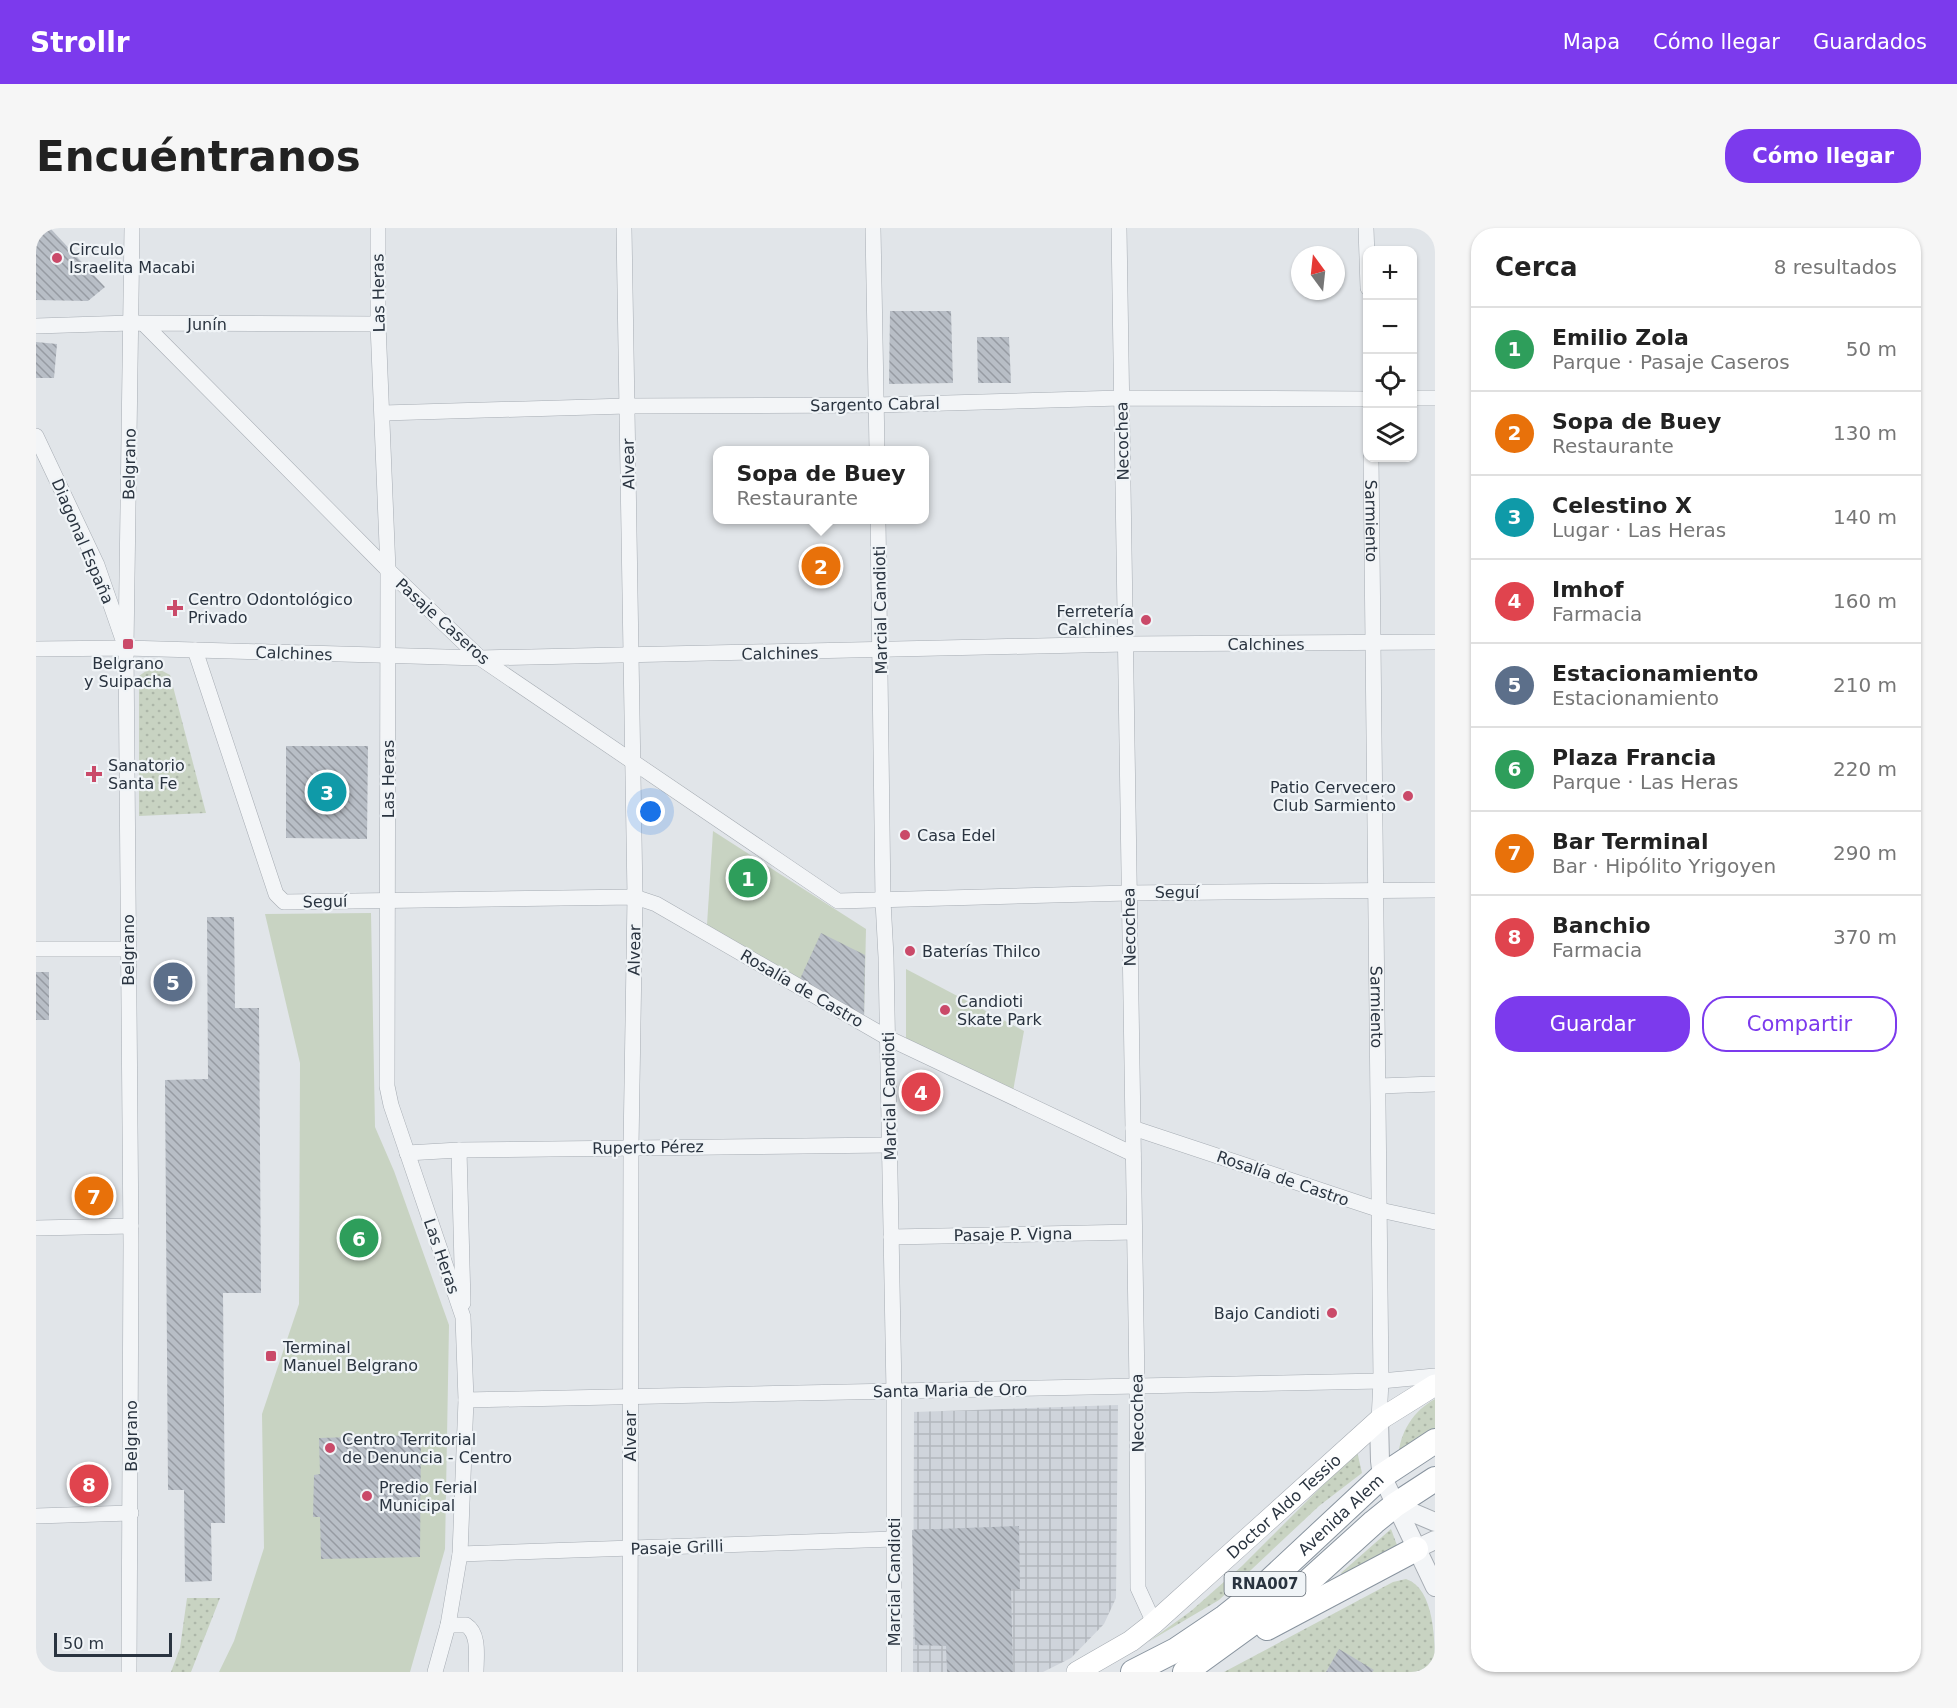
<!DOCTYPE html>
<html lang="es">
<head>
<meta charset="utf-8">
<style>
  body { margin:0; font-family:"DejaVu Sans",sans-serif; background:#f6f6f6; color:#222 }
  .controls { position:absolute; right:18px; top:18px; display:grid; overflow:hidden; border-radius:12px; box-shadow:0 2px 4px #0004 }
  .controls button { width:54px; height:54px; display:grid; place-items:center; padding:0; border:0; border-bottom:2px solid #e0e0e0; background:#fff; color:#222; font:30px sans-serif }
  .compass { position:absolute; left:1255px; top:18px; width:54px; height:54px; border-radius:50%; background:#fff; box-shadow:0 2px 4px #0004; rotate:345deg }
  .scale { position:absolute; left:18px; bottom:15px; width:118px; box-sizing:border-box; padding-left:6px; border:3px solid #2a3440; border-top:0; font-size:16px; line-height:21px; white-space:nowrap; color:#2a3440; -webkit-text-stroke:4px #f0f4f7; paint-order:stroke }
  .you { position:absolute; left:615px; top:584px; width:21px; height:21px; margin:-15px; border:4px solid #fff; border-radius:50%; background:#1a73e8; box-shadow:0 0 0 9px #1a73e833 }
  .badge { display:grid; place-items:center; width:39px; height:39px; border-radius:50%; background:#7c3aed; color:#fff; font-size:20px; font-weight:700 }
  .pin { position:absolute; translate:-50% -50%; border:3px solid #fff; box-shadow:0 2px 6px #0006 }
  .popup { position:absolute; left:677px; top:218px; width:216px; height:78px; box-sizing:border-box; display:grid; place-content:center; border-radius:12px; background:#fff; filter:drop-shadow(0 2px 4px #0005); font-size:20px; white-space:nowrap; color:#767676 }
  .popup b { font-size:22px; color:#222 }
  .popup::after { content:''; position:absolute; left:50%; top:100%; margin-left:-12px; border:12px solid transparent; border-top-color:#fff }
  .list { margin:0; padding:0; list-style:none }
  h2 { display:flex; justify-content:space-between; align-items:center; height:78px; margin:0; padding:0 24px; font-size:26px }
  h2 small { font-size:20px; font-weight:400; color:#767676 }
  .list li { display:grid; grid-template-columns:39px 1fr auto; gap:18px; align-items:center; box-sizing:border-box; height:84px; padding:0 24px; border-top:2px solid #e0e0e0 }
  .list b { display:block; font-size:22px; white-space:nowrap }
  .list p { margin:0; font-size:20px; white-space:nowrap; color:#767676 }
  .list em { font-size:20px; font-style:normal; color:#767676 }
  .actions { display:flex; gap:12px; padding:18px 24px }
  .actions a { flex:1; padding:14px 0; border:2px solid #7c3aed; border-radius:24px; text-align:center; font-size:21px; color:#7c3aed }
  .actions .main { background:#7c3aed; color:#fff }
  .icon { flex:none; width:33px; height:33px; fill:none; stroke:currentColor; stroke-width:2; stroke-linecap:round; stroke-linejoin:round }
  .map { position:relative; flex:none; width:1399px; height:1444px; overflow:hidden; border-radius:24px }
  header { display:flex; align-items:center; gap:36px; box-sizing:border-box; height:84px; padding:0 30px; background:#7c3aed; color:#fff }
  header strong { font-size:28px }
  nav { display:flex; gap:33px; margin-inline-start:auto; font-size:21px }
  .intro { display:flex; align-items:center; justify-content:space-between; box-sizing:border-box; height:144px; padding:0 36px }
  h1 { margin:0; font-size:42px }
  .button { padding:15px 27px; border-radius:24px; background:#7c3aed; color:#fff; font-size:21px; font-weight:700 }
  main { display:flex; gap:36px; padding:0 36px }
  aside { flex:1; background:#fff; border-radius:24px; box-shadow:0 2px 4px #0004 }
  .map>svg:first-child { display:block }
  .industrial { fill:url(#industrial-grid) }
  .grass { fill:url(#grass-dots) }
  .park { fill:#c8d3c2 }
  .building { fill:url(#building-back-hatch) }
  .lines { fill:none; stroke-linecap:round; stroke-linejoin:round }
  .minor-casing { stroke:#a6acb3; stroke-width:16 }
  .tertiary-casing { stroke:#a6acb3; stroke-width:20 }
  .secondary-casing { stroke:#a6acb3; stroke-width:22 }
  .trunk-casing { stroke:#89949f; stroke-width:26 }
  .minor { stroke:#f3f5f7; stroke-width:15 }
  .tertiary { stroke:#f3f5f7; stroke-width:18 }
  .secondary { stroke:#fff; stroke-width:21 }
  .trunk { stroke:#fff; stroke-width:24 }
  .poi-dot { fill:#ca4a69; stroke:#f0f4f7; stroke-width:2 }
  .labels { text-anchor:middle; stroke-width:4.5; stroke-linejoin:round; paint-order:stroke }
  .shield { fill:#f0f4f7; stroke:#656e77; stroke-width:1.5 }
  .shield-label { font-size:15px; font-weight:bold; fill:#2a3440 }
  .poi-label { font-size:16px; fill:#2a3440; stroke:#f0f4f7; text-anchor:start }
  .street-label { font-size:16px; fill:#2a3440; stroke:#f0f4f7 }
</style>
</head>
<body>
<header>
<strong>Strollr</strong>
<nav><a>Mapa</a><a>Cómo llegar</a><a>Guardados</a></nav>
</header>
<div class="intro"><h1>Encuéntranos</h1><a class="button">Cómo llegar</a></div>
<main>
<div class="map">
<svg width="1399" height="1444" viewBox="0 0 1399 1444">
  <defs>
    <pattern id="industrial-grid" width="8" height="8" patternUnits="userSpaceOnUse" patternTransform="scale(1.5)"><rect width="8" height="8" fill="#cfd4db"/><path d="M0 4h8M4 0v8" fill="none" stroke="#b2b7bd"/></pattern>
    <pattern id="grass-dots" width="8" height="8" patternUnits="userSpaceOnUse" patternTransform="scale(1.5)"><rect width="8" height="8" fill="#c8d3c2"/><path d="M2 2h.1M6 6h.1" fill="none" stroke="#acb6a8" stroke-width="1.8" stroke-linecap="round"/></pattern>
    <pattern id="building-back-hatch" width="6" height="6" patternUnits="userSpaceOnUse" patternTransform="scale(1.5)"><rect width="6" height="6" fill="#b8bec6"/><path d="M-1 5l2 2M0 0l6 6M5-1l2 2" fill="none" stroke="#969ba2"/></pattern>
  </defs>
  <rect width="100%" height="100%" fill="#e1e5e9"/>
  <!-- industrial -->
  <path class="industrial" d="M1082,1177l-2,193 -12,26 -33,34 -28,14h-130l1,-260z"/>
  <!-- grass -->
  <g class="grass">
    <path d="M117,438l17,9 36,138 -67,3v-140z"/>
    <path d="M1399,1171v36l-37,22c2,-25 15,-46 37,-58z"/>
    <path d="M1321,1223l5,22 -43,33 -100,94 -71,42 43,-31 51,-45z"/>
    <path d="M1355,1301l7,19 -55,29 -2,-4z"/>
    <path d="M1370,1351c29,10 29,61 29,93h-63l1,-2 -34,-20 -13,22h-102l169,-90z"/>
    <path d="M151,1370h33l-29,74h-20l9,-24z"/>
  </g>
  <!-- park -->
  <g class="park">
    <path d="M677,603l153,98 -2,90 -157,-94z"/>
    <path d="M335,685l4,214 19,44 55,154 -4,224 -35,123h-191l15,-31 30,-93 -2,-134 37,-110 1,-241 -35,-149z"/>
    <path d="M870,741l118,62 -11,60 -107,-50z"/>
  </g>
  <!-- building -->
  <g class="building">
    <path d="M0,0h14l55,59 -17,14 -52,-1z"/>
    <path d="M854,83h61l2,72 -64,1z"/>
    <path d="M941,109h32l2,46h-33z"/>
    <path d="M0,114l21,2 -3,34h-18z"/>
    <path d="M250,518h82l-1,93 -81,-1z"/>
    <path d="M171,689h27l1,91h24l2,285h-38l2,230h-14l1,58 -27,1 -1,-92h-16l-3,-410 43,-1z"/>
    <path d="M785,705l44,22 -1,64 -64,-40z"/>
    <rect x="0" y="744" width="13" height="48"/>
    <path d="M385,1207l-1,122 -99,2 -1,-42h-7l1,-42 6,-1 -1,-36z"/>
    <path d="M983,1298l1,63h-9l2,83h-66l-1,-26 -31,-1 -3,-115z"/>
    <path d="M1303,1421l35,21 -2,2h-46z"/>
  </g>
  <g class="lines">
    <defs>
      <g id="minor">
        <path d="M342,0v96l10,246 -1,516 4,19 72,212 3,83 -6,154 -12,71 -13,47"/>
        <path d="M588,0l11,669 -4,250 -1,525"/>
        <path d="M837,0l4,222"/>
        <path d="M1083,0l18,1158 1,202 16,35"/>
        <path d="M1330,0l2,60"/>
        <path d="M108,96l244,246 92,88 358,243 290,-8 307,-3"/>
        <path d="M0,98l95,-3 247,1"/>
        <path d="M1376,170h23"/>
        <path d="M347,185l244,-7 249,-1 245,-7 247,1"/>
        <path d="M0,208l61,129 25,72"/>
        <path id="s1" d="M1335,230l10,923 -2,39"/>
        <path d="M842,292l5,381 3,56 8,435v280"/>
        <path d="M0,421l90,-1 354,10 646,-14 309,-2"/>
        <path d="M159,422l81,244 8,8 351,-5 21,7 232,134 245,116"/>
        <path d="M0,721h92"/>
        <path d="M1343,858l56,-2"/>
        <path d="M1097,900l247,82 55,12"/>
        <path d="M423,922l4,153"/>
        <path d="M371,925l52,-3 430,-5"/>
        <path d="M0,1000l95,-2"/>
        <path d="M855,1009l243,-5"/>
        <path d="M430,1172l915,-19 54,-5"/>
        <path d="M0,1288l95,-3"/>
        <path d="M424,1326l434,-15"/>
        <path d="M412,1397h18c14,9 10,32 10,47"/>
        <path d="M93,1444l2,-428 -5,-596 6,-420"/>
      </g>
      <g id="tertiary">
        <path d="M1343,1192l1,41 2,15 53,111"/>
        <path d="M1359,1277l40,17"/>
        <path d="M1380,1321l19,-9"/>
      </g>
      <g id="secondary">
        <path id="s2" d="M1041,1444l54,-31 23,-18 225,-203 56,-35"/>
      </g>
      <g id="trunk">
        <path d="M1231,1400l149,-79"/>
        <path id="s3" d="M1097,1444l43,-22 49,-33 39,-31 118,-110 53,-35"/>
        <path d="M1149,1444l116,-84 73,-66 21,-17 40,-26"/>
      </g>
    </defs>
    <!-- minor casing -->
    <use href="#minor" class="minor-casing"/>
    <!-- tertiary casing -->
    <use href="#tertiary" class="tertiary-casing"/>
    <!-- secondary casing -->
    <use href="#secondary" class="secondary-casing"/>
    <!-- trunk casing -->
    <use href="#trunk" class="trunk-casing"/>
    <!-- minor -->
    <use href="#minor" class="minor"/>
    <!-- tertiary -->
    <use href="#tertiary" class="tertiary"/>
    <!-- secondary -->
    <use href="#secondary" class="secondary"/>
    <!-- trunk -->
    <use href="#trunk" class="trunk"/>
  </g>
  <!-- markers -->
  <g class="poi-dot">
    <circle cx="21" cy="30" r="6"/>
    <path d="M136 371h6v6h6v6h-6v6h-6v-6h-6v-6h6z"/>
    <circle cx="1110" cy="392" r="6"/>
    <rect x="86" y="410" width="12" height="12" rx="3"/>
    <path d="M55 537h6v6h6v6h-6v6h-6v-6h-6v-6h6z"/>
    <circle cx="1372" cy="568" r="6"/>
    <circle cx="869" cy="607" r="6"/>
    <circle cx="874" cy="723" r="6"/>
    <circle cx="909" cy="782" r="6"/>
    <circle cx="1296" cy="1085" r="6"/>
    <rect x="229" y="1122" width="12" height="12" rx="3"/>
    <circle cx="294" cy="1220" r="6"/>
    <circle cx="331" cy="1268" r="6"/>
  </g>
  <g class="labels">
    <!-- shield labels -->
    <rect class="shield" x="1188.5" y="1344" width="81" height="24" rx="4.5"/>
    <g class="shield-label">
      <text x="1229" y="1361">RNA007</text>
    </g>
    <!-- poi labels -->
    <g class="poi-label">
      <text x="33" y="27">Circulo<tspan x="33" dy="18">Israelita Macabi</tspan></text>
      <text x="152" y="377">Centro Odontológico<tspan x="152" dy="18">Privado</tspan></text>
      <text x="1098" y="389" text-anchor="end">Ferretería<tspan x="1098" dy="18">Calchines</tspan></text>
      <text x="92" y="441" text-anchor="middle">Belgrano<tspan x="92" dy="18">y Suipacha</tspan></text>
      <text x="72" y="543">Sanatorio<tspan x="72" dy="18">Santa Fe</tspan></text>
      <text x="1360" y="565" text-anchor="end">Patio Cervecero<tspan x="1360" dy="18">Club Sarmiento</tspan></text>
      <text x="881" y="613">Casa Edel</text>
      <text x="886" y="729">Baterías Thilco</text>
      <text x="921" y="779">Candioti<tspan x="921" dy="18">Skate Park</tspan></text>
      <text x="1284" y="1091" text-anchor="end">Bajo Candioti</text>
      <text x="247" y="1125">Terminal<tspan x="247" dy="18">Manuel Belgrano</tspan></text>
      <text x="306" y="1217">Centro Territorial<tspan x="306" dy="18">de Denuncia - Centro</tspan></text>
      <text x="343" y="1265">Predio Ferial<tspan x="343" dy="18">Municipal</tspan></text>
    </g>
    <!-- street labels -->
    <g class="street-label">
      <text transform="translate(342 65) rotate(-91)" y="6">Las Heras</text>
      <text x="171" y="102">Junín</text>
      <text transform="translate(839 176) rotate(-1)" y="6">Sargento Cabral</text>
      <text transform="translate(1086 213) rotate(-91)" y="6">Necochea</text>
      <text transform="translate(93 236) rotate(-89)" y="6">Belgrano</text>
      <text transform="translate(592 236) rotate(-91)" y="6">Alvear</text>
      <text dy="6" stroke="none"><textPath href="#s1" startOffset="63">Sarmiento</textPath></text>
      <text transform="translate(47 313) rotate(67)" y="6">Diagonal España</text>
      <text transform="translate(844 382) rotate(-91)" y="6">Marcial Candioti</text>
      <text transform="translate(407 393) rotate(42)" y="6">Pasaje Caseros</text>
      <text x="1230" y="422">Calchines</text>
      <text transform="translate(258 425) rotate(2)" y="6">Calchines</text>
      <text transform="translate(744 425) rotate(-1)" y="6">Calchines</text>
      <text transform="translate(352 551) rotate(-90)" y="6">Las Heras</text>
      <text x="1141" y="670">Seguí</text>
      <text transform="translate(289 673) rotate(-1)" y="6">Seguí</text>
      <text transform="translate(1093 699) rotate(-91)" y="6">Necochea</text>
      <text transform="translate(92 722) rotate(-90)" y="6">Belgrano</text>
      <text transform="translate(598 722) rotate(-89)" y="6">Alvear</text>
      <text transform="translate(766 760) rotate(30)" y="6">Rosalía de Castro</text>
      <text dy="6" stroke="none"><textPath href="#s1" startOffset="549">Sarmiento</textPath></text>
      <text transform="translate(853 868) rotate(-91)" y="6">Marcial Candioti</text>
      <text transform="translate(612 919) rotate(-1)" y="6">Ruperto Pérez</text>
      <text transform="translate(1247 950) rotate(19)" y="6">Rosalía de Castro</text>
      <text transform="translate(977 1006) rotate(-1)" y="6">Pasaje P. Vigna</text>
      <text transform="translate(406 1028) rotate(71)" y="6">Las Heras</text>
      <text transform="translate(914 1162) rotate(-1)" y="6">Santa Maria de Oro</text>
      <text transform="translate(1101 1185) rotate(-91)" y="6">Necochea</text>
      <text transform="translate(95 1208) rotate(-90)" y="6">Belgrano</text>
      <text transform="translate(594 1208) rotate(-90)" y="6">Alvear</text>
      <text dy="6" stroke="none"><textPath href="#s2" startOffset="266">Doctor Aldo Tessio</textPath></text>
      <text dy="6" stroke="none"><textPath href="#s3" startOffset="262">Avenida Alem</textPath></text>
      <text transform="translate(641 1319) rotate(-2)" y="6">Pasaje Grilli</text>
      <text transform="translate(858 1354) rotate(-90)" y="6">Marcial Candioti</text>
    </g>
  </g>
</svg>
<div class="controls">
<button>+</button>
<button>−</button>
<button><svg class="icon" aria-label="locate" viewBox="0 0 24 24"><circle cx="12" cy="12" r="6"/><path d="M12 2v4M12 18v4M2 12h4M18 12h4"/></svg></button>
<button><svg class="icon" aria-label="layers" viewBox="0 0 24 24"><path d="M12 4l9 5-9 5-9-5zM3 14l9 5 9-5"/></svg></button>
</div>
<svg class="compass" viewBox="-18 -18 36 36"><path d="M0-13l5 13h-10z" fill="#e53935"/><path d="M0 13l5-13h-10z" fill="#767676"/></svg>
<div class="scale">50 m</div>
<div class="you"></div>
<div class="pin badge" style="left:712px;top:650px;background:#2e9e5b">1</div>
<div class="pin badge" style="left:785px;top:338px;background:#e8710a">2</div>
<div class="popup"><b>Sopa de Buey</b>Restaurante</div>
<div class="pin badge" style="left:291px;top:564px;background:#0f9aa8">3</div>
<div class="pin badge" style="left:885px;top:864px;background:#e0444e">4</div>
<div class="pin badge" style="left:137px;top:754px;background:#5c6f8a">5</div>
<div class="pin badge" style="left:323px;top:1010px;background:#2e9e5b">6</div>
<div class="pin badge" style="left:58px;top:968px;background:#e8710a">7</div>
<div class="pin badge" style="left:53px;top:1256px;background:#e0444e">8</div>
</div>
<aside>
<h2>Cerca<small>8 resultados</small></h2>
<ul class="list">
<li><span class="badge" style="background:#2e9e5b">1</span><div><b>Emilio Zola</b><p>Parque · Pasaje Caseros</p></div><em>50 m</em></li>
<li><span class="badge" style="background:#e8710a">2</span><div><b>Sopa de Buey</b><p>Restaurante</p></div><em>130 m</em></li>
<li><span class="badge" style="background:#0f9aa8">3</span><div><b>Celestino X</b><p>Lugar · Las Heras</p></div><em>140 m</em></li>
<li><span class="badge" style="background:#e0444e">4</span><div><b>Imhof</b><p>Farmacia</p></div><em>160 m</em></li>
<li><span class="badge" style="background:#5c6f8a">5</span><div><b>Estacionamiento</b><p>Estacionamiento</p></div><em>210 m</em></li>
<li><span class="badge" style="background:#2e9e5b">6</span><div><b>Plaza Francia</b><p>Parque · Las Heras</p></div><em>220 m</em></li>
<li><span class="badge" style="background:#e8710a">7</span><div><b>Bar Terminal</b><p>Bar · Hipólito Yrigoyen</p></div><em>290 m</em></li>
<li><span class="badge" style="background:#e0444e">8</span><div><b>Banchio</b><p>Farmacia</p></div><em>370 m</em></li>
</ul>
<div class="actions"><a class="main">Guardar</a><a>Compartir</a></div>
</aside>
</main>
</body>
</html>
